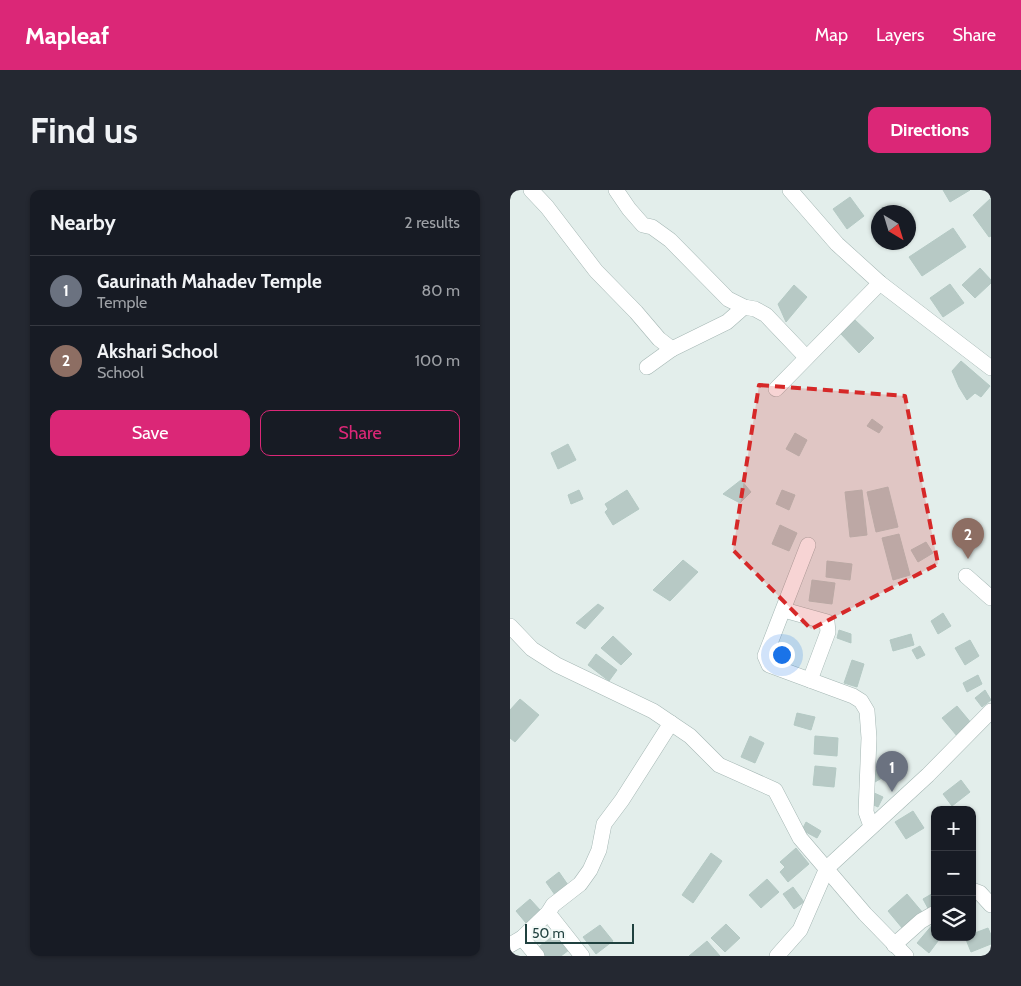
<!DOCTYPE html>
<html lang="en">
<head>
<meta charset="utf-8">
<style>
  body { margin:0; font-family:Cabin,sans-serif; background:#242831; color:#f1f3f6 }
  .controls { position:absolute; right:15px; bottom:15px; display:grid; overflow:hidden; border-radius:10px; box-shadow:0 1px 4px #0004 }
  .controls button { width:45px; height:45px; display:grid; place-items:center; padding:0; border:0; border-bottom:1px solid #363941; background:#171b24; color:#f1f3f6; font:25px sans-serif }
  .compass { position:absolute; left:361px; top:15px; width:45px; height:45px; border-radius:50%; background:#171b24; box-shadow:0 1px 4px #0004; rotate:142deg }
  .scale { position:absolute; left:15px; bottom:12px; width:109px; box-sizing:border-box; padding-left:5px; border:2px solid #20413f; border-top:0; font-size:14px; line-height:18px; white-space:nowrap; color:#20413f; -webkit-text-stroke:4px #f4faf8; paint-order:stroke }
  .you { position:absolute; left:271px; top:464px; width:18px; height:18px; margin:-12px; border:4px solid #fff; border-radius:50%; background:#1a73e8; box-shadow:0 0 0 8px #1a73e833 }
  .badge { display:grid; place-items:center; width:32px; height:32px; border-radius:50%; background:#db2777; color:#fff; font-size:16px; font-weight:700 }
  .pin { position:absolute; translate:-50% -41px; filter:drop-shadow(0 1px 2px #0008) }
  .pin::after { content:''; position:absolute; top:26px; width:18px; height:15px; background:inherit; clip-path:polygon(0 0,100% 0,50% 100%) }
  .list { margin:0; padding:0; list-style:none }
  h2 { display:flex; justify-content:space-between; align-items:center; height:65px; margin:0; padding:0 20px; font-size:21px }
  h2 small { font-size:16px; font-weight:400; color:#9ea1a6 }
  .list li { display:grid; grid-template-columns:32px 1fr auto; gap:15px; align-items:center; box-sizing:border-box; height:70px; padding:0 20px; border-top:1px solid #363941 }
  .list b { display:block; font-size:19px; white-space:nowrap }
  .list p { margin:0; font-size:16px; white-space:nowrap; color:#9ea1a6 }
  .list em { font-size:16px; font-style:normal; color:#9ea1a6 }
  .actions { display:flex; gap:10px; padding:15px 20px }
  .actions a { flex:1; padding:11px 0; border:1px solid #db2777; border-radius:10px; text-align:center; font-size:18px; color:#db2777 }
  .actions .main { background:#db2777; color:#fff }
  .icon { flex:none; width:28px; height:28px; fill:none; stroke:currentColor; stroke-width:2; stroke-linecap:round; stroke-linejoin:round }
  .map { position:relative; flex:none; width:481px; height:766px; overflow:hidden; border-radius:10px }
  header { display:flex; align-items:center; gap:30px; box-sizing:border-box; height:70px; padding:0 25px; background:#db2777; color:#fff }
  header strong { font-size:24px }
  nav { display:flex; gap:28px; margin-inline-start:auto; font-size:18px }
  .intro { display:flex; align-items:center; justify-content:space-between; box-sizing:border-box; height:120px; padding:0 30px }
  h1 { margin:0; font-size:35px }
  .button { padding:12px 22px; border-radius:10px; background:#db2777; color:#fff; font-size:18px; font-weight:700 }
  main { display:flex; gap:30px; padding:0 30px }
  aside { flex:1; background:#171b24; border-radius:10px; box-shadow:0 1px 4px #0004 }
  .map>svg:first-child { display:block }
  .building { fill:#b7c9c5; stroke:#b4c9c4 }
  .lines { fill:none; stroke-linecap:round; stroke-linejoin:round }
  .minor-casing { stroke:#a5b7b4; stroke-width:16 }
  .minor { stroke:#fff; stroke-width:15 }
  .marked { fill:#d62828; fill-opacity:0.2; stroke:#d62828; stroke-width:4; stroke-dasharray:10 6; stroke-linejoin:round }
</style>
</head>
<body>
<header>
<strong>Mapleaf</strong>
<nav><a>Map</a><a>Layers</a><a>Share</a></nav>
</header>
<div class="intro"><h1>Find us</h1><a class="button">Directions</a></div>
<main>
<aside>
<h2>Nearby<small>2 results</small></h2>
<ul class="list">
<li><span class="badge" style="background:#6b7280">1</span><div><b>Gaurinath Mahadev Temple</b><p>Temple</p></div><em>80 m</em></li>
<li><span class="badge" style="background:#8d6e63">2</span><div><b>Akshari School</b><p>School</p></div><em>100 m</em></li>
</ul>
<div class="actions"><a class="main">Save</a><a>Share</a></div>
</aside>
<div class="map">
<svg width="481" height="766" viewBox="0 0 481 766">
  <rect width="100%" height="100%" fill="#e3eeeb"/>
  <!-- building -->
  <g class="building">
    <path d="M433,0h27l-20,12z"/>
    <path d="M340,7l14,19 -17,13 -14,-20z"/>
    <path d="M481,8v38l-2,1 -16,-22z"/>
    <path d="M443,38l13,19 -44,29 -13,-19z"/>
    <path d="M470,78l11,12v3l-16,15 -13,-13z"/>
    <path d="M440,94l14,19 -21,14 -13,-19z"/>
    <path d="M284,95l13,12 -21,25 -8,-18z"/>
    <path d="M345,130l19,18 -15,15 -18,-19z"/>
    <path d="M451,171l29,25 -9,11 -6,-4 -8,7 -8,-13 -7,-16z"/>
    <path d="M362,229l11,8 -4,6 -12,-7z"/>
    <path d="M285,243l12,7 -8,16 -13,-7z"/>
    <path d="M58,254l8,16 -18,9 -7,-16z"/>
    <path d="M231,290l10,12 -11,11 -17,-9z"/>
    <path d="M378,297l10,40 -22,5 -9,-40z"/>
    <path d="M69,300l4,9 -12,5 -3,-9z"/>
    <path d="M117,300l12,19 -26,16 -8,-13 3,-3 -3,-5z"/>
    <path d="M272,300l13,5 -6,15 -13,-6z"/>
    <path d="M352,300l5,45 -17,2 -5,-45z"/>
    <path d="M270,335l17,8 -8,18 -17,-7z"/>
    <path d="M389,344l11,41 -17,5 -11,-42z"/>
    <path d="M416,352l7,11 -15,9 -7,-12z"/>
    <path d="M173,370l15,12 -28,29 -17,-11z"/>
    <path d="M317,371l25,3 -2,16 -24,-3z"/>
    <path d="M302,390l23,3 -3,21 -23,-3z"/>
    <path d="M88,414l6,4 -19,21 -9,-6z"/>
    <path d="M433,423l8,13 -13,8 -7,-13z"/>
    <path d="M329,440l12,4v9l-14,-5z"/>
    <path d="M401,444l3,11 -21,6 -3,-11z"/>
    <path d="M103,446l19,18 -11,11 -20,-17z"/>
    <path d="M460,450l9,16 -14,9 -10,-17z"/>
    <path d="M410,456l5,9 -8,4 -5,-9z"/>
    <path d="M86,464l21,16 -8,11 -21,-16z"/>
    <path d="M342,470l12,4 -7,23 -13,-4z"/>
    <path d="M468,485l4,9 -15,8 -4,-9z"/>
    <path d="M475,500l6,10 -9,7 -7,-9z"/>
    <path d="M10,509l19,16 -24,27 -5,-4v-28z"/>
    <path d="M447,516l15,18 -15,12 -15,-18z"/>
    <path d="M287,523l18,4 -4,13 -17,-5z"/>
    <path d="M240,546l14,7 -9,20 -14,-6z"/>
    <path d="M305,546l23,2 -1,18 -23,-2z"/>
    <path d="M385,567l8,13 -9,6 -2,-4 -17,10 -5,-8z"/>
    <path d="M305,576l21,2 -2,19 -21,-2z"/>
    <path d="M451,590l9,12 -18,14 -9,-12z"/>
    <path d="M362,602l11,5 -5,10 -11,-5z"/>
    <path d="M403,621l11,17 -18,11 -11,-17z"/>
    <path d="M296,632l15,9 -4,7 -15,-8z"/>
    <path d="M286,658l13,16 -21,18 -8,-10 5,-5 -5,-5z"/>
    <path d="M201,663l11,8 -29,42 -11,-8z"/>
    <path d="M49,682l9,13 -13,10 -9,-13z"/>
    <path d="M257,689l12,13 -18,16 -12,-13z"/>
    <path d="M283,697l11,15 -10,7 -11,-15z"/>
    <path d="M425,702v18l-5,2 -7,-13z"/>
    <path d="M397,704l16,19 -20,16 -15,-18z"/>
    <path d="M20,709l10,11 -14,13 -10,-12z"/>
    <path d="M424,733l1,14h6l-12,16 -12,-10z"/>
    <path d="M216,734l14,14 -15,14 -14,-14z"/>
    <path d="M90,735l13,16 -17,13 -13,-17z"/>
    <path d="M478,738l3,7v9l-20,8 -6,-15h7v-3z"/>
    <path d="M46,744l13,16 -8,6h-20l-5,-7z"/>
    <path d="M197,751l13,15h-31z"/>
  </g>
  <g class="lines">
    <defs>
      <g id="minor">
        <path d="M21,0l16,17 49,64 40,41 23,27 13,10 55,-27 17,-15"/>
        <path d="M106,0l13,19 14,16 9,2 18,13 58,59 16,8 11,2 11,6 40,42"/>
        <path d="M280,0l47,54 43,39 111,85"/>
        <path d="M137,177l25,-18"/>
        <path d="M266,199l104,-106"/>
        <path d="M298,355l-43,111 4,9 84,31 8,5 6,10 2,27 -3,74 5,14"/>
        <path d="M456,386l25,22"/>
        <path d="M274,420l43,12 1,10 -18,48"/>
        <path d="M0,436l22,23 25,16 96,46 37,25 29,29 56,25 25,48 65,76 41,42"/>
        <path d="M462,700l8,3 11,12"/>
        <path d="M38,723l5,-8 27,-21 10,-14 9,-20 5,-26 18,-24 49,-77"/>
        <path d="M12,748l15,18"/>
        <path d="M0,755l12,-7 26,-25 34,43"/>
        <path d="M384,755l27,-24 14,-8"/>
        <path d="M267,766l23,-26 27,-62 101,-93 63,-64"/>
      </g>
    </defs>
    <!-- minor casing -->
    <use href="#minor" class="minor-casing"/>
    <!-- minor -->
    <use href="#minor" class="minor"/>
  </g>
  <!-- marked area -->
  <path class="marked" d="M249,195l146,11 33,168 -127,65 -78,-79z"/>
</svg>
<div class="controls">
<button>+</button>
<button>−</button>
<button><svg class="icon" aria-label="layers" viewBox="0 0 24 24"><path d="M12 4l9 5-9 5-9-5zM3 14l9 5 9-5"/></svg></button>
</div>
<svg class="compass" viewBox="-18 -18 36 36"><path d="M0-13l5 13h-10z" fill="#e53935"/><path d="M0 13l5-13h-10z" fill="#9ea1a6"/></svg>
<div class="scale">50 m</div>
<div class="you"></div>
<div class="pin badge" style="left:382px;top:602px;background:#6b7280">1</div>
<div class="pin badge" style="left:458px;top:369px;background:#8d6e63">2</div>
</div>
</main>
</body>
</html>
